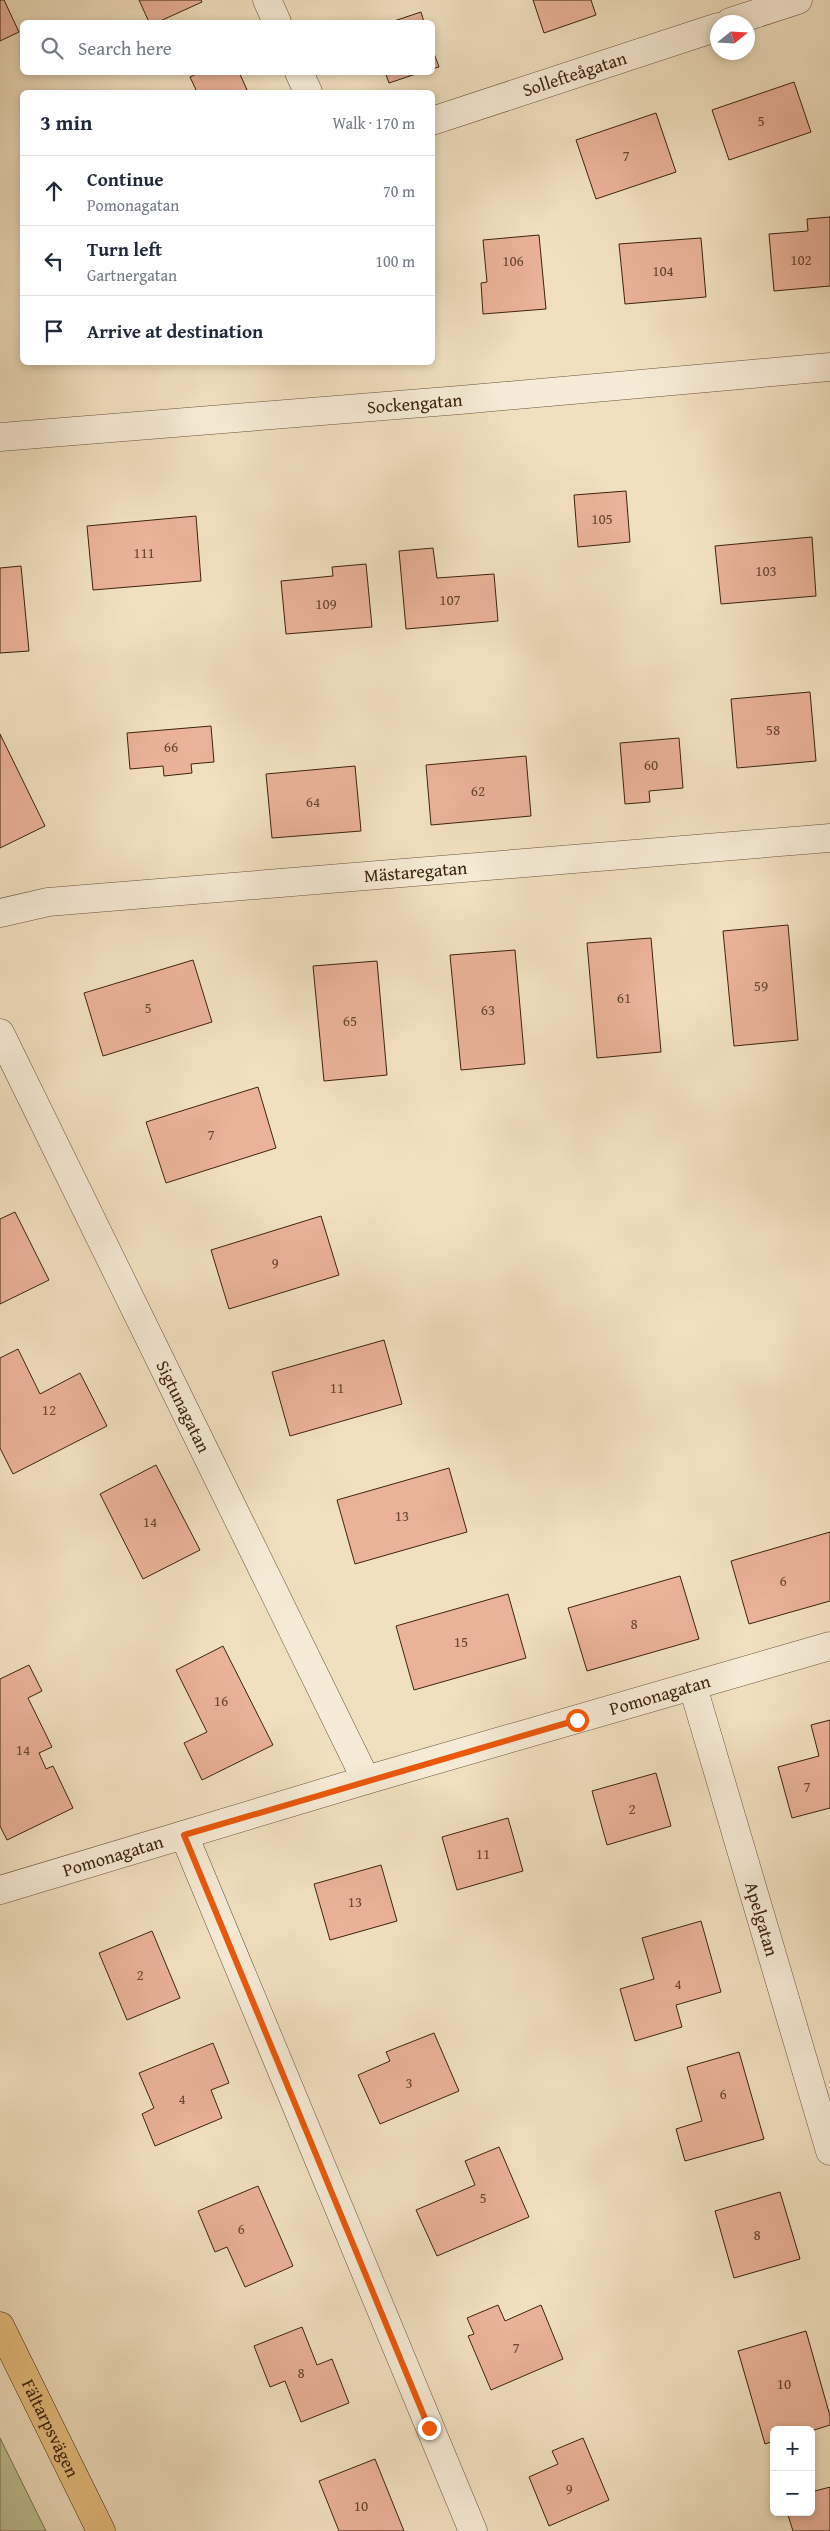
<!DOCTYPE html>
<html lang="en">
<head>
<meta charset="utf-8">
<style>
  body { margin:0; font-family:"Gentium Book Plus",serif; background:#f6f6f7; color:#1f2937 }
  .controls { position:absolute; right:15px; bottom:15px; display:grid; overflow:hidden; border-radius:8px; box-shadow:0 2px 8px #0003 }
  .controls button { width:45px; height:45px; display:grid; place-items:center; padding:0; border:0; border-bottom:1px solid #e0e1e3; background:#fff; color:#1f2937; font:25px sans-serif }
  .compass { position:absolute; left:710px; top:15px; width:45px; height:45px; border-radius:50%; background:#fff; box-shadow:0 2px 8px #0003; rotate:72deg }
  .stop { position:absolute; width:15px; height:15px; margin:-11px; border:4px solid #ea580c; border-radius:50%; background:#fff }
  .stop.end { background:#ea580c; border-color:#fff; box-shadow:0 1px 5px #0008 }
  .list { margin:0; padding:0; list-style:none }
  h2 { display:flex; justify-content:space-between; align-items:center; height:65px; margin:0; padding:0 20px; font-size:21px }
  h2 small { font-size:16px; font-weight:400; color:#747a83 }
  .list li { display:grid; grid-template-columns:32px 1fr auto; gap:15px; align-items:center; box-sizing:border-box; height:70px; padding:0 20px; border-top:1px solid #e0e1e3 }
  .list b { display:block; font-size:19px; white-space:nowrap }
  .list p { margin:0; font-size:16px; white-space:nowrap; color:#747a83 }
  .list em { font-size:16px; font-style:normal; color:#747a83 }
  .icon { flex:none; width:28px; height:28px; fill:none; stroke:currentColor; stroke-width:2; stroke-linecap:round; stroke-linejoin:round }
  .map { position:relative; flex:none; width:830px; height:2531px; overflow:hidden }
  .search { position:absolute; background:#fff; box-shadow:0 2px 8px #0003; left:20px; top:20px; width:415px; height:55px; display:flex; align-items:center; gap:12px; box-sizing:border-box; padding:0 18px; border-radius:8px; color:#747a83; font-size:19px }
  .panel { position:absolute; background:#fff; box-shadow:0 2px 8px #0003; left:20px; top:90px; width:415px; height:275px; border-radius:8px }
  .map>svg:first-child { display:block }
  .green { fill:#bcc291; stroke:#7c724f }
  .building { fill:#eab299; stroke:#3d230d }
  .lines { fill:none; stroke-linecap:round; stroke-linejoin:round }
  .minor-casing { stroke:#6a523a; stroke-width:29 }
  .major-casing { stroke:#3d230d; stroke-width:29 }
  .minor { stroke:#f6ebd6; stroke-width:28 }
  .major { stroke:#e8c080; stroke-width:28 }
  .route { stroke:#ea580c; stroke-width:6 }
  .labels { text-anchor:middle; stroke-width:4.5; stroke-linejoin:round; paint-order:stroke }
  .number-label { font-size:15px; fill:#684730 }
  .street-label { font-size:18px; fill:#3d230d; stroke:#f6ebd6 }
</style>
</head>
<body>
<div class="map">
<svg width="830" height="2531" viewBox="0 0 830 2531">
  <rect width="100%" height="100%" fill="#f1e0c0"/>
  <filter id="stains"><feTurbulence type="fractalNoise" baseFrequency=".004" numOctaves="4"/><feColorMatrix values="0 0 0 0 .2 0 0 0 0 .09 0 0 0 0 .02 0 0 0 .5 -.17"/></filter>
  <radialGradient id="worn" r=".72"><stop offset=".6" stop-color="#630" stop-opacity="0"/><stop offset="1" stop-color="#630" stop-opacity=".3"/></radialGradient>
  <!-- green -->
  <path class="green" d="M0,2438l46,93h-46z"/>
  <!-- building -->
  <g class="building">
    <path d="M0,0h4l15,32 -19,9z"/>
    <path d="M139,0h62l1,2 -44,20h-9z"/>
    <path d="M533,0h58l5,15 -52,18z"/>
    <path d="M421,12l3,10h-33z"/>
    <path d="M432,48l7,19 -7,2z"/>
    <path d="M201,72h38l9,20h-51l-7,-15z"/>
    <path d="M385,72h37l-33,11z"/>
    <path d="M794,82l17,50 -82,28 -17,-50z"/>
    <path d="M656,113l20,59 -80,27 -20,-59z"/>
    <path d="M830,217v69l-56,5 -5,-57 39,-3 -1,-12z"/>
    <path d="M539,235l7,74 -63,5 -2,-31 6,-1 -4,-42z"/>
    <path d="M701,238l5,59 -81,7 -6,-60z"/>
    <path d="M626,491l4,51 -52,5 -4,-52z"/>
    <path d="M196,516l5,65 -108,9 -6,-64z"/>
    <path d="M812,537l4,59 -95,8 -6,-58z"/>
    <path d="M433,548l4,30 57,-4 4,47 -92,8 -7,-78z"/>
    <path d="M366,564l6,63 -86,7 -5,-53 52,-5 -1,-9z"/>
    <path d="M21,566l8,85 -29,2v-85z"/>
    <path d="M810,692l6,69 -79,7 -6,-69z"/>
    <path d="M211,726l3,36 -23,2 1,9 -28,3 -1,-10 -33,3 -3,-36z"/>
    <path d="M0,734l45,92 -45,22z"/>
    <path d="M679,738l4,50 -34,3 1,11 -25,2 -5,-61z"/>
    <path d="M526,756l5,60 -100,9 -5,-60z"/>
    <path d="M355,766l6,65 -89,7 -6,-64z"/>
    <path d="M788,925l10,115 -64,6 -11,-115z"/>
    <path d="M651,938l10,114 -64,6 -10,-115z"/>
    <path d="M515,950l10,114 -64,6 -11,-115z"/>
    <path d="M193,960l19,62 -109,34 -19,-63z"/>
    <path d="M377,961l10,114 -63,6 -11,-115z"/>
    <path d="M258,1087l18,61 -110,35 -20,-61z"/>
    <path d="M15,1212l34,68 -49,24v-85z"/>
    <path d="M321,1216l18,59 -110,34 -18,-59z"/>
    <path d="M384,1340l18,64 -112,32 -18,-64z"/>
    <path d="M18,1349l22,45 40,-21 27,53 -94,48 -13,-26v-90z"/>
    <path d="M156,1465l44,85 -57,29 -43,-85z"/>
    <path d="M449,1468l18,64 -112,32 -18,-64z"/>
    <path d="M830,1532v69l-81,23 -18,-63z"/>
    <path d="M680,1576l19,63 -112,32 -19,-63z"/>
    <path d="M508,1594l18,64 -112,32 -18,-64z"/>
    <path d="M223,1646l50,99 -71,35 -18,-37 23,-11 -31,-62z"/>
    <path d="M29,1665l13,26 -14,7 24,49 -13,6 7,16 7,-3 20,42 -66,32 -7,-14v-147z"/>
    <path d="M830,1720v88l-38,10 -14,-51 41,-11 -8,-31z"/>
    <path d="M656,1773l15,53 -64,19 -15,-54z"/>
    <path d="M508,1818l15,53 -66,19 -15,-53z"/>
    <path d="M381,1865l16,56 -67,19 -16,-56z"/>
    <path d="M701,1921l20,71 -45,13 6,22 -47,14 -15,-52 34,-10 -12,-41z"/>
    <path d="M152,1931l28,67 -53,22 -28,-67z"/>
    <path d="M434,2033l25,58 -79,33 -22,-49 32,-14 -4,-9z"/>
    <path d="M213,2043l16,40 -18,7 11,28 -67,28 -13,-32 12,-6 -15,-35z"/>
    <path d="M739,2052l25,87 -79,22 -9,-32 26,-8 -15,-54z"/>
    <path d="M499,2147l30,70 -92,39 -21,-46 59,-25 -10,-24z"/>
    <path d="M258,2186l35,80 -48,21 -18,-40 -12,5 -17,-41z"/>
    <path d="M780,2192l20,67 -66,19 -19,-67z"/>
    <path d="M498,2305l7,16 36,-16 22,54 -72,31 -23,-54 6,-2 -7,-16z"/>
    <path d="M302,2327l15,38 15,-6 17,44 -48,19 -16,-41 -15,6 -16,-41z"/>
    <path d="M806,2331l24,85v9l-19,6 -37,-1v11l-9,3 -27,-93z"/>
    <path d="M583,2438l26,62 -60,26 -20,-49 29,-13 -6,-13z"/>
    <path d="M375,2459l29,72h-65l-20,-50z"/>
    <path d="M830,2487v44h-37l-6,-19h24v-20z"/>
  </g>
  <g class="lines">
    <defs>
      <g id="minor">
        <path d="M267,0l10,22"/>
        <path d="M730,22l68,-22"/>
        <path d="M299,72l9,20"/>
        <path id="s1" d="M432,121l286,-94"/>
        <path id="s2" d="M0,437l460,-37 370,-33"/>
        <path id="s3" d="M0,913l48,-11 782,-64"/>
        <path id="s4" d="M0,1033l366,747"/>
        <path id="s5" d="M693,1687l137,464"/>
        <path d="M184,1835l289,696"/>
        <path id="s6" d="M0,1890l366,-110 464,-134"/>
      </g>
      <g id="major">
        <path id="s7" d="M0,2326l101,205"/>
      </g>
    </defs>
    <!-- minor casing -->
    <use href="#minor" class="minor-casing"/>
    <!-- major casing -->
    <use href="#major" class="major-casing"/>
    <!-- minor -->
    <use href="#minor" class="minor"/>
    <!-- major -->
    <use href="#major" class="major"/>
  </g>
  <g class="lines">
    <!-- route -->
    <path class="route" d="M429,2428l-245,-593 393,-115"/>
  </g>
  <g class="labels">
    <!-- number labels -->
    <g class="number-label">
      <text x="761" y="126">5</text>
      <text x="626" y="161">7</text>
      <text x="801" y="265">102</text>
      <text x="513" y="266">106</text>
      <text x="663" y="276">104</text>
      <text x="602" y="524">105</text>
      <text x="144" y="558">111</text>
      <text x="766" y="576">103</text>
      <text x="450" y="605">107</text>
      <text x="326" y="609">109</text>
      <text x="773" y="735">58</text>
      <text x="171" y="752">66</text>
      <text x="651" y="770">60</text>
      <text x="478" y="796">62</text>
      <text x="313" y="807">64</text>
      <text x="761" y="991">59</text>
      <text x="624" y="1003">61</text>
      <text x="148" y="1013">5</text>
      <text x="488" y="1015">63</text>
      <text x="350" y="1026">65</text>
      <text x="211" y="1140">7</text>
      <text x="275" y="1268">9</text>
      <text x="337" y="1393">11</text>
      <text x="49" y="1415">12</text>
      <text x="402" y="1521">13</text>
      <text x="150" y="1527">14</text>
      <text x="783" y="1586">6</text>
      <text x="634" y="1629">8</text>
      <text x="461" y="1647">15</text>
      <text x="221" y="1706">16</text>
      <text x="23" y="1755">14</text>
      <text x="807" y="1792">7</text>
      <text x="632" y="1814">2</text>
      <text x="483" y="1859">11</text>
      <text x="355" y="1907">13</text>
      <text x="140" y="1980">2</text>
      <text x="678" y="1989">4</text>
      <text x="409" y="2088">3</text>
      <text x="723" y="2099">6</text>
      <text x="182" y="2104">4</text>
      <text x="483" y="2203">5</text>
      <text x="241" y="2234">6</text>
      <text x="757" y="2240">8</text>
      <text x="516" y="2353">7</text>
      <text x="301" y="2378">8</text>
      <text x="784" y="2389">10</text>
      <text x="569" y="2494">9</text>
      <text x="361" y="2511">10</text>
    </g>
    <!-- street labels -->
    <g class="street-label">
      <text dy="6" stroke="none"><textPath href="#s1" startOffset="150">Sollefteågatan</textPath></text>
      <text dy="6" stroke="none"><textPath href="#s2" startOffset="416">Sockengatan</textPath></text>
      <text dy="6" stroke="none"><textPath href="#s3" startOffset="418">Mästaregatan</textPath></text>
      <text dy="6" stroke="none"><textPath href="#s4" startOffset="416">Sigtunagatan</textPath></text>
      <text dy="6" stroke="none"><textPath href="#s6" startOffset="688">Pomonagatan</textPath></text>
      <text dy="6" stroke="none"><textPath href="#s6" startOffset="118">Pomonagatan</textPath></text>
      <text dy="6" stroke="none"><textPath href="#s5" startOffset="242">Apelgatan</textPath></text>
      <text dy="6" stroke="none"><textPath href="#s7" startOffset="114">Fältarpsvägen</textPath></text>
    </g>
  </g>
  <rect width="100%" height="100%" filter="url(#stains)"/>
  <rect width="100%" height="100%" fill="url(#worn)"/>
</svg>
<div class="controls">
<button>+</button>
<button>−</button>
</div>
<svg class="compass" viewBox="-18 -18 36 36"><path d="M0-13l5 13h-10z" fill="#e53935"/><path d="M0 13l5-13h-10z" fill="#747a83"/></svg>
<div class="stop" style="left:577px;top:1720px"></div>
<div class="stop end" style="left:429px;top:2428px"></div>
<div class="search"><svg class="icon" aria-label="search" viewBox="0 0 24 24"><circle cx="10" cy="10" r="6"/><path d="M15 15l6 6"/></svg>Search here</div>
<section class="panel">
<h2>3 min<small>Walk · 170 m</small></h2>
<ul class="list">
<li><svg class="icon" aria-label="ahead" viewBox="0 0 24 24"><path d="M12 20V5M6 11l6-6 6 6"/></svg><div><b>Continue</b><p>Pomonagatan</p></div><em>70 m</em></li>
<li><svg class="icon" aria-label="left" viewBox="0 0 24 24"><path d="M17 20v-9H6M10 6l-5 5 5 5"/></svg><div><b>Turn left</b><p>Gartnergatan</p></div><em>100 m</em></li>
<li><svg class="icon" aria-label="arrive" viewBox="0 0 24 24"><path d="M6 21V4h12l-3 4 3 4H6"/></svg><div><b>Arrive at destination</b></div></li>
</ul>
</section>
</div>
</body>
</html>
